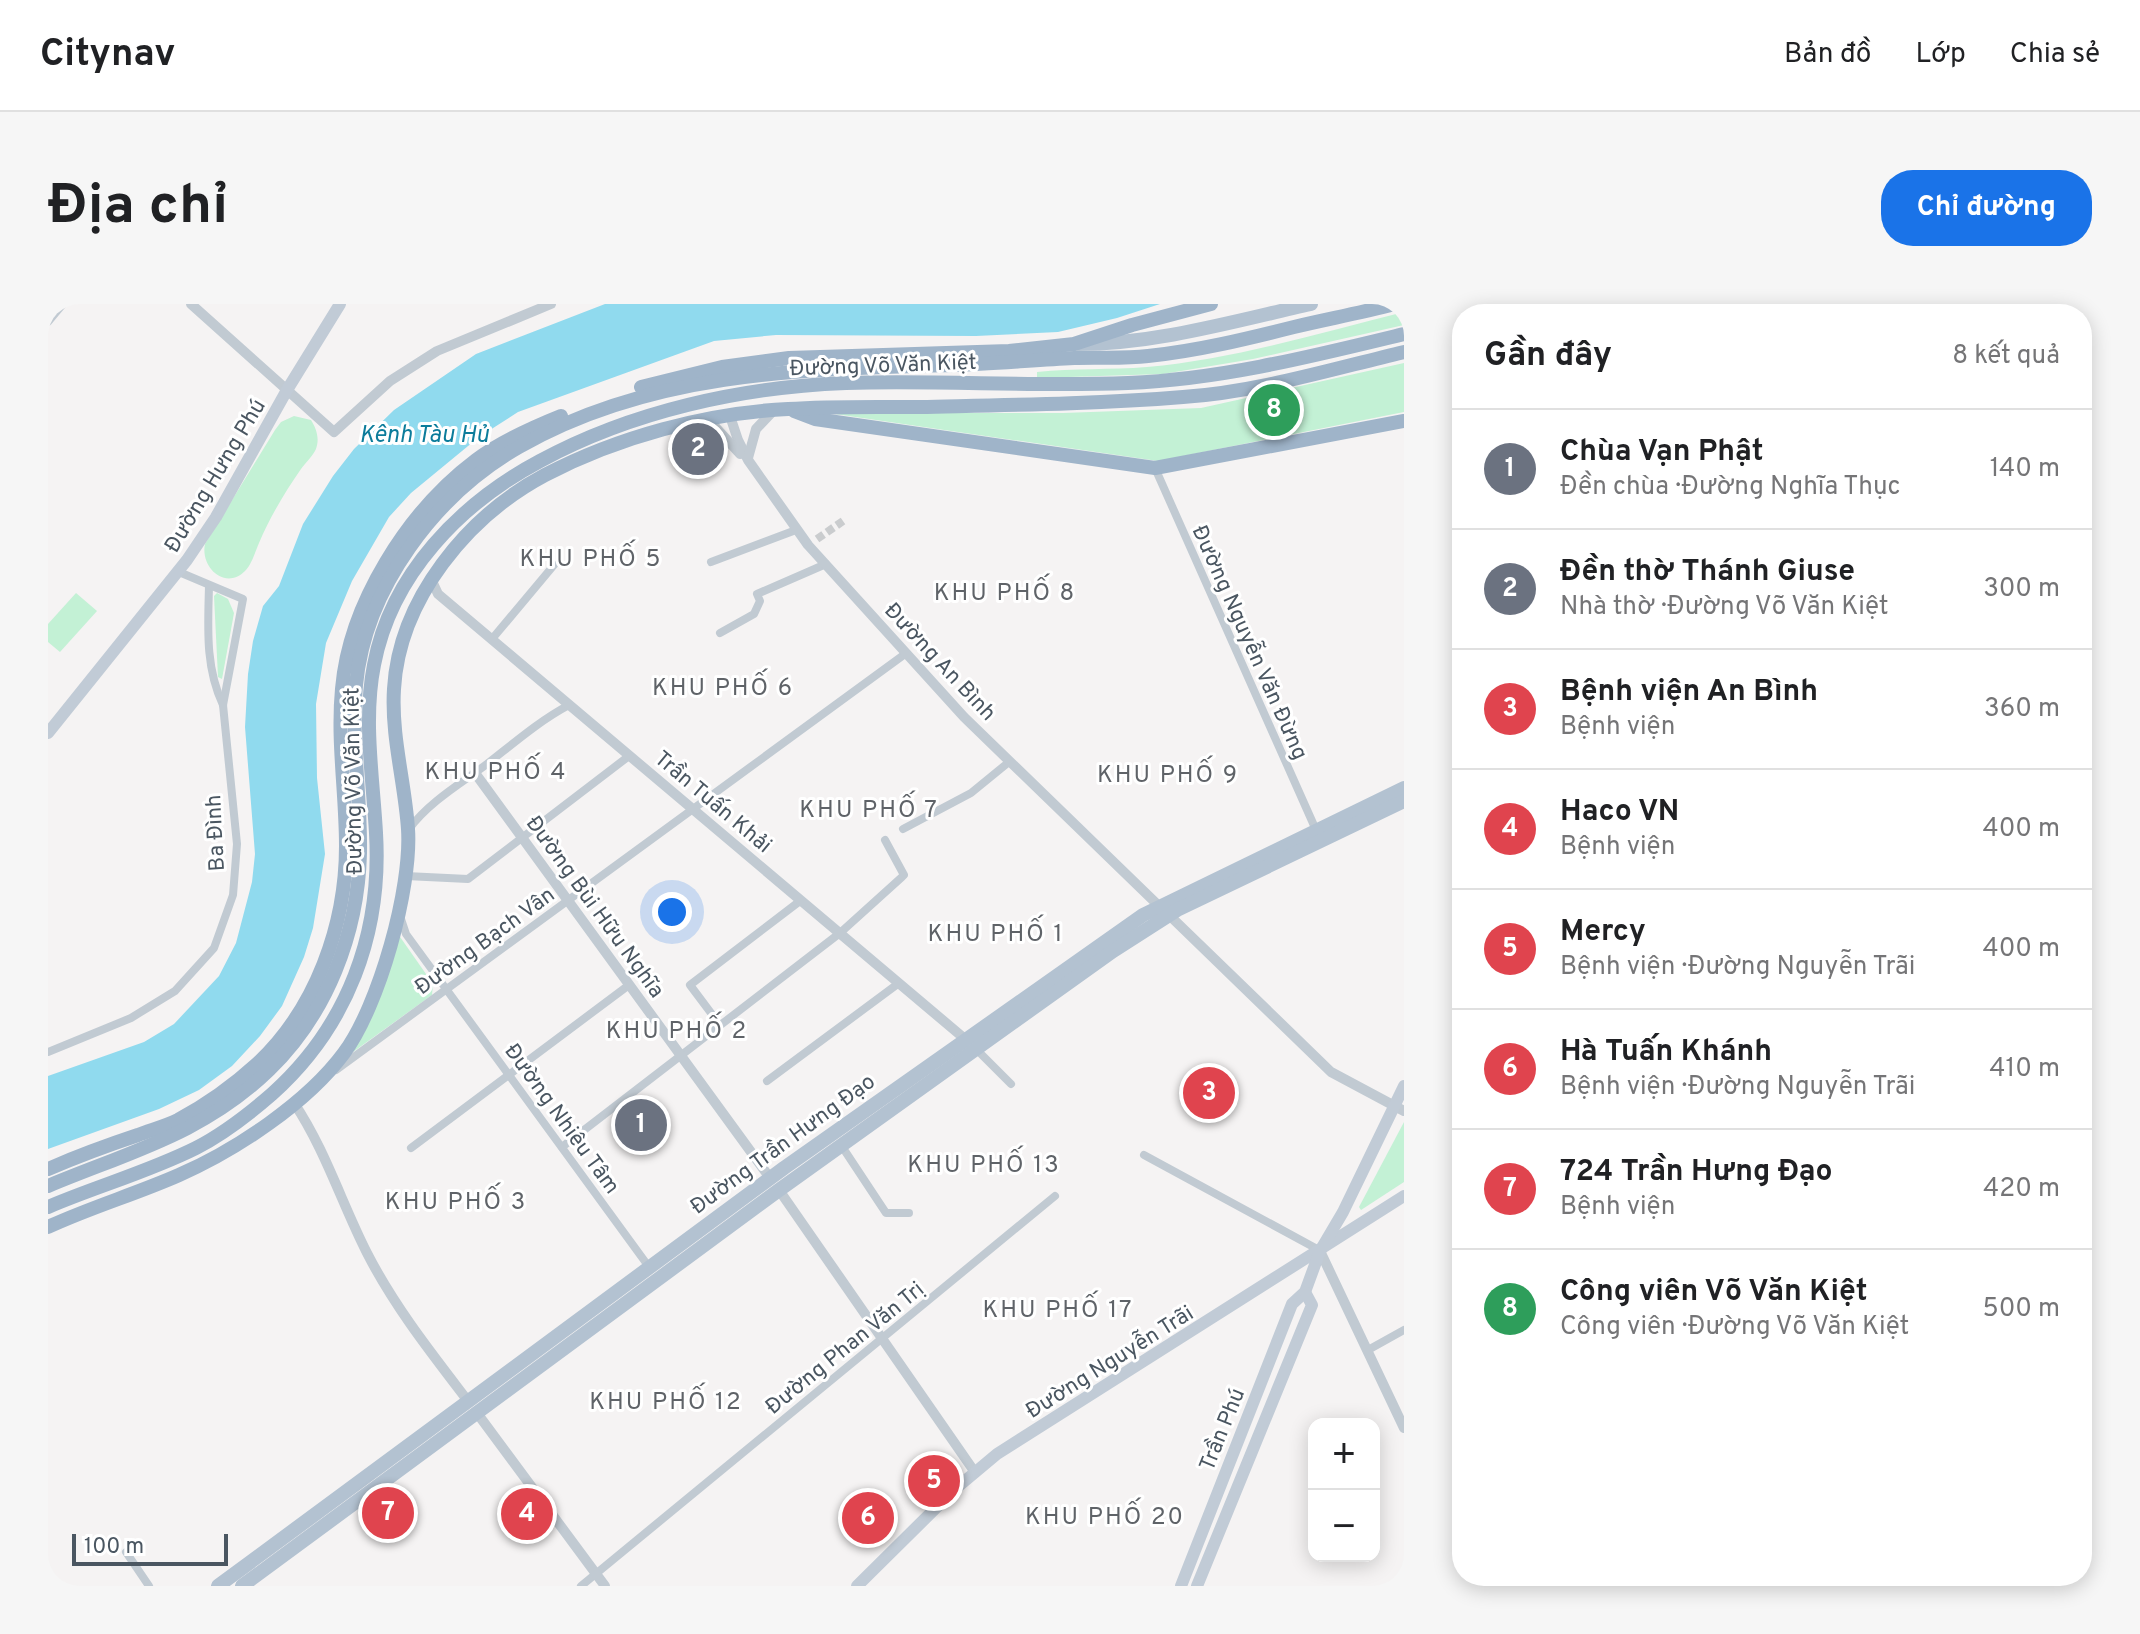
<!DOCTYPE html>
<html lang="vi">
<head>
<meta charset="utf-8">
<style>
  body { margin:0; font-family:Overpass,sans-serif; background:#f6f6f6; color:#202124 }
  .controls { position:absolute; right:24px; bottom:24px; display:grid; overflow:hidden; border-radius:16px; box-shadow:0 4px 20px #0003 }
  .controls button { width:72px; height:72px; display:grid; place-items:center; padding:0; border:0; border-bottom:2px solid #e0e0e0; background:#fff; color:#202124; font:40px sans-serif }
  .scale { position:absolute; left:24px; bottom:20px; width:156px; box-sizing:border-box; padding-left:8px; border:4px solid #4a5661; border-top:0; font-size:22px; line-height:28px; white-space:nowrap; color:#4a5661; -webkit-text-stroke:6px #fff; paint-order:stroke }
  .you { position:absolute; left:624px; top:608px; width:28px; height:28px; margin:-20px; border:6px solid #fff; border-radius:50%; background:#1a73e8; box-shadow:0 0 0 12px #1a73e833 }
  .badge { display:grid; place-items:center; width:52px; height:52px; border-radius:50%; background:#1a73e8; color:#fff; font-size:26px; font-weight:700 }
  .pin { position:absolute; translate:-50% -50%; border:4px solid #fff; box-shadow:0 2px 8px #0006 }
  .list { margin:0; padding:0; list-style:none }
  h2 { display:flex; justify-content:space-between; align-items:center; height:104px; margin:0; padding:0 32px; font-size:34px }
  h2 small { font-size:26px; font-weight:400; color:#757577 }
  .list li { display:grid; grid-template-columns:52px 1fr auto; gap:24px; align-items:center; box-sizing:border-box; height:120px; padding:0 32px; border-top:2px solid #e0e0e0 }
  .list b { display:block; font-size:30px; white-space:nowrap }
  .list p { margin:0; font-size:26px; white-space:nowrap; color:#757577 }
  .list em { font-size:26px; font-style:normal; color:#757577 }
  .map { position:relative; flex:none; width:1356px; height:1282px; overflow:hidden; border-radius:32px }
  header { display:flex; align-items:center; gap:48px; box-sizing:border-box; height:112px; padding:0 40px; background:#fff; border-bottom:2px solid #e0e0e0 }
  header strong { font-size:38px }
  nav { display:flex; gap:44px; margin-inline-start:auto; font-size:28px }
  .intro { display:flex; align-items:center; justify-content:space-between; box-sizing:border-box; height:192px; padding:0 48px }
  h1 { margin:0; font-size:56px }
  .button { padding:20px 36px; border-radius:32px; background:#1a73e8; color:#fff; font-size:28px; font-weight:700 }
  main { display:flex; gap:48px; padding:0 48px }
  aside { flex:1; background:#fff; border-radius:32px; box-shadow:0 4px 20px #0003 }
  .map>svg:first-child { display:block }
  .green { fill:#c3f1d5 }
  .water { fill:#90daee }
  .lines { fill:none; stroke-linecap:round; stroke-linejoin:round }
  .minor-tunnel { stroke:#caccce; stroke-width:8; stroke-dasharray:8 4; stroke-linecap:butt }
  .minor { stroke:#c1cad2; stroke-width:8 }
  .tertiary { stroke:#c1cad2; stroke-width:10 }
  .secondary { stroke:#c1cbd6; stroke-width:12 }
  .primary { stroke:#b3c2d1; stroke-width:14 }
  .trunk { stroke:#9fb4c9; stroke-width:14 }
  .labels { text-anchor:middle; stroke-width:6; stroke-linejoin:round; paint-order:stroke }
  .street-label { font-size:22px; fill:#4a5661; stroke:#fff }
  .water-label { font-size:24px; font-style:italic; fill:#0c7c9b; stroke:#fff }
  .neighbourhood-label { font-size:24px; letter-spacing:2px; fill:#5f6368; stroke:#fff }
</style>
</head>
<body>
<header>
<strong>Citynav</strong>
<nav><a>Bản đồ</a><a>Lớp</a><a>Chia sẻ</a></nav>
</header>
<div class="intro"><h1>Địa chỉ</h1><a class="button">Chỉ đường</a></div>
<main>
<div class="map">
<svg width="1356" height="1282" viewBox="0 0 1356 1282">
  <rect width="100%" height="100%" fill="#f5f3f3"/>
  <!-- green -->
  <g class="green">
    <path d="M1356,8v13l-151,34 -90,15 -126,4v-6c37,-4 73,-2 110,-5 88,-8 172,-34 257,-55z"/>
    <path d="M1356,59v49l-246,49 -330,-48h235l138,-5z"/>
    <path d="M246,112l17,4c5,8 9,18 5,29 -3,7 -10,13 -15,20 -16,23 -31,48 -42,74 -4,9 -7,21 -14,28 -20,20 -45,-4 -40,-27l70,-114 6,-8z"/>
    <path d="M28,289l21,18 -37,41 -12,-10v-18z"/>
    <path d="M169,289l11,6 6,14 -12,66 -4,-2 -4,-81z"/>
    <path d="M350,630l35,50 -1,11 -79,57z"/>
    <path d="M1356,818v60l-43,28 -2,-3z"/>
  </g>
  <!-- water -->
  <path class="water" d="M557,0h555l-43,14 -59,14 -82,4 -200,-1 -62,6 -196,71 -39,25 -68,56 -22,24 -37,64 -26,62 -10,61 1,74 8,76 -12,74 -9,29 -22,49 -22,30 -28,30 -33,24 -40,19 -111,40v-73l96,-34 30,-18 45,-48 17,-33 16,-61 3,-28 -10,-127 3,-53 5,-33 10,-35 16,-20 24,-62 30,-48 21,-27 40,-39 82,-56z"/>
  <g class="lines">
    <!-- minor-tunnel -->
    <path class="minor-tunnel" d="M769,235l26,-18"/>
    <!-- minor -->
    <g class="minor">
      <path d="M0,18l15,-18"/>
      <path d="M1107,164l161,362"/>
      <path d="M663,258l85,-32"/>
      <path d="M161,282c-1,41 -4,81 14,119"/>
      <path d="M672,329l34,-19 6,-13 -3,-7 69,-30"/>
      <path d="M444,335l62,-74"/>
      <path d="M361,525c20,-27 51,-45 78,-65 27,-21 52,-43 82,-59"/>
      <path d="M855,525l68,-36 38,-31"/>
      <path d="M358,572l62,3 161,-123"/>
      <path d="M353,615l5,15 243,333"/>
      <path d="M672,721l-30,-40 110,-84"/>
      <path d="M928,745l35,35"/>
      <path d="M0,748l83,-34 44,-27 39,-43 19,-53 4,-51 -14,-139 20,-106 -64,-27"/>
      <path d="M288,766l569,-416"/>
      <path d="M719,777l132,-98"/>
      <path d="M793,841l45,68h23"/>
      <path d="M514,843l278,-214 62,-56 2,-2 -19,-35"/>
      <path d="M363,844l218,-163"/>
      <path d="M1096,851l175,95"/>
      <path d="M1320,1046l36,-20"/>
      <path d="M78,1248l23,34"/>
      <path d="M533,1282l474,-390"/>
    </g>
    <!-- tertiary -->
    <g class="tertiary">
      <path d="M143,0l143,128 56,-51 47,-30 114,-47"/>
      <path d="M682,112l8,24 10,20 60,85 156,172 195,189"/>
      <path d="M661,116l31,34"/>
      <path d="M700,154l8,-29 18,-19"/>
      <path d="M384,277l6,13 527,445"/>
      <path d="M427,469l295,405"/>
      <path d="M1120,610l163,158 73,39"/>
      <path d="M246,799c31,46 48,101 73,150 27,53 65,101 101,148"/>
      <path d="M731,886l195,281"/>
      <path d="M1272,947l84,177"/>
      <path d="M429,1109l128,173"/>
    </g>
    <!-- secondary -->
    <g class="secondary">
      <path d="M0,429l139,-173 29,-43 71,-127 53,-86"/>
      <path d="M809,1282l97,-96 43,-36 407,-258"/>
      <path d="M1133,1282l111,-282 13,-12 15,-41 23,-39 61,-126"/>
      <path d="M1149,1282l115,-281 -7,-13"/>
    </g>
    <!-- primary -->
    <g class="primary">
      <path d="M1030,40c78,0 157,-23 233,-40"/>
      <path d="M170,1282l566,-418 359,-253 261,-127"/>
      <path d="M194,1282l537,-396 334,-239 64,-41 227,-109"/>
    </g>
    <!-- trunk -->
    <g class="trunk">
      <path d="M593,83l81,-20 67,-9 220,-7 65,-7 58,-19 79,-21"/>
      <path d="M746,107l21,8 340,49 249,-47"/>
      <path d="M0,865c30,-13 60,-24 90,-34 13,-5 28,-9 40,-15 28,-15 56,-35 79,-56 59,-55 89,-139 89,-218 0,-53 -9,-105 -4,-157 7,-85 66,-178 134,-229 26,-19 55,-32 85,-44"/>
      <path d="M0,882c81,-34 155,-52 221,-116 58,-56 89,-137 91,-217 1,-56 -9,-112 -4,-168 9,-97 79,-190 163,-238 133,-76 285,-78 434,-82 40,-1 80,-5 121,-7 24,-1 49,1 74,-2 49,-5 98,-17 146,-29 33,-8 67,-14 100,-23"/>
      <path d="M0,903c49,-21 100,-35 148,-59 27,-14 53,-34 76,-54 76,-68 110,-161 104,-261 -3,-55 -13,-113 -2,-168 17,-91 87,-162 166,-204 92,-50 202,-74 306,-78 94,-3 188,4 282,0 94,-4 185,-27 276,-49"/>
      <path d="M0,923c43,-20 88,-33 131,-52 57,-25 128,-72 165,-122 35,-47 68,-165 64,-224 -3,-46 -17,-93 -14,-140 5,-90 74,-173 151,-214 73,-38 161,-62 243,-66 44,-3 88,-2 132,-2 88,-2 176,-3 263,-10 74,-5 149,-28 221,-45"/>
    </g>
  </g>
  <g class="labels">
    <!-- street labels -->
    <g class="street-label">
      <text transform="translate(835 60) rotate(-2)" y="8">Đường Võ Văn Kiệt</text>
      <text transform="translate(166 171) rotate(-59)" y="8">Đường Hưng Phú</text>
      <text transform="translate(1203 338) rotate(66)" y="8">Đường Nguyễn Văn Đừng</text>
      <text transform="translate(893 357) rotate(47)" y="8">Đường An Bình</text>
      <text transform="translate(304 477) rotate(-91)" y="8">Đường Võ Văn Kiệt</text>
      <text transform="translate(666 497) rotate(40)" y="8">Trần Tuấn Khải</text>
      <text transform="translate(166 529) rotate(-93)" y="8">Ba Đình</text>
      <text transform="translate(548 602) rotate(54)" y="8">Đường Bùi Hữu Nghĩa</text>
      <text transform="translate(436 636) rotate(-36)" y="8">Đường Bạch Vân</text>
      <text transform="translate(515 814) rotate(54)" y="8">Đường Nhiêu Tâm</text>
      <text transform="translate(734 839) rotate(-36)" y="8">Đường Trần Hưng Đạo</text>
      <text transform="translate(796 1043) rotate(-39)" y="8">Đường Phan Văn Trị</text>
      <text transform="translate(1061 1057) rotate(-32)" y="8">Đường Nguyễn Trãi</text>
      <text transform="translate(1173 1125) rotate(-68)" y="8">Trần Phú</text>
    </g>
    <!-- water labels -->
    <g class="water-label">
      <text x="376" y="138">Kênh Tàu Hủ</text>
    </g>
    <!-- neighbourhood labels -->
    <g class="neighbourhood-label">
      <text x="543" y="262">KHU PHỐ 5</text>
      <text x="957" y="296">KHU PHỐ 8</text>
      <text x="675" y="391">KHU PHỐ 6</text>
      <text x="448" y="475">KHU PHỐ 4</text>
      <text x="1120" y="478">KHU PHỐ 9</text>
      <text x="821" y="513">KHU PHỐ 7</text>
      <text x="948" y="637">KHU PHỐ 1</text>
      <text x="629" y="734">KHU PHỐ 2</text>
      <text x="936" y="868">KHU PHỐ 13</text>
      <text x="408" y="905">KHU PHỐ 3</text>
      <text x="1010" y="1013">KHU PHỐ 17</text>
      <text x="618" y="1105">KHU PHỐ 12</text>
      <text x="1057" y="1220">KHU PHỐ 20</text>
    </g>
  </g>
</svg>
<div class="controls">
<button>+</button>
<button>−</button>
</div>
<div class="scale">100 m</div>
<div class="you"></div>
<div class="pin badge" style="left:593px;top:821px;background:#6b7280">1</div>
<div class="pin badge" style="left:650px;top:145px;background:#6b7280">2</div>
<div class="pin badge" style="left:1161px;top:789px;background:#e0444e">3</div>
<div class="pin badge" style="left:479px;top:1210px;background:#e0444e">4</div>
<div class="pin badge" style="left:886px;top:1177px;background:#e0444e">5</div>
<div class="pin badge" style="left:820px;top:1214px;background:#e0444e">6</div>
<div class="pin badge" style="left:340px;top:1209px;background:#e0444e">7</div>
<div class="pin badge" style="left:1226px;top:106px;background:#2e9e5b">8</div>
</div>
<aside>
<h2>Gần đây<small>8 kết quả</small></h2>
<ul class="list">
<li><span class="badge" style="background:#6b7280">1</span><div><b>Chùa Vạn Phật</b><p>Đền chùa · Đường Nghĩa Thục</p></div><em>140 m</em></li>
<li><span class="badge" style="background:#6b7280">2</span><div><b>Đền thờ Thánh Giuse</b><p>Nhà thờ · Đường Võ Văn Kiệt</p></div><em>300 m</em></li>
<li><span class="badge" style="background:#e0444e">3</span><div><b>Bệnh viện An Bình</b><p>Bệnh viện</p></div><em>360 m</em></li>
<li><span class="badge" style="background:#e0444e">4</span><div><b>Haco VN</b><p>Bệnh viện</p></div><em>400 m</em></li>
<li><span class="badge" style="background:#e0444e">5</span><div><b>Mercy</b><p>Bệnh viện · Đường Nguyễn Trãi</p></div><em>400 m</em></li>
<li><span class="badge" style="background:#e0444e">6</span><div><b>Hà Tuấn Khánh</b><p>Bệnh viện · Đường Nguyễn Trãi</p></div><em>410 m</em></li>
<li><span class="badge" style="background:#e0444e">7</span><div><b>724 Trần Hưng Đạo</b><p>Bệnh viện</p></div><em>420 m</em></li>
<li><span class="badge" style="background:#2e9e5b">8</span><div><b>Công viên Võ Văn Kiệt</b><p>Công viên · Đường Võ Văn Kiệt</p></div><em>500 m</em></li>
</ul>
</aside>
</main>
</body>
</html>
